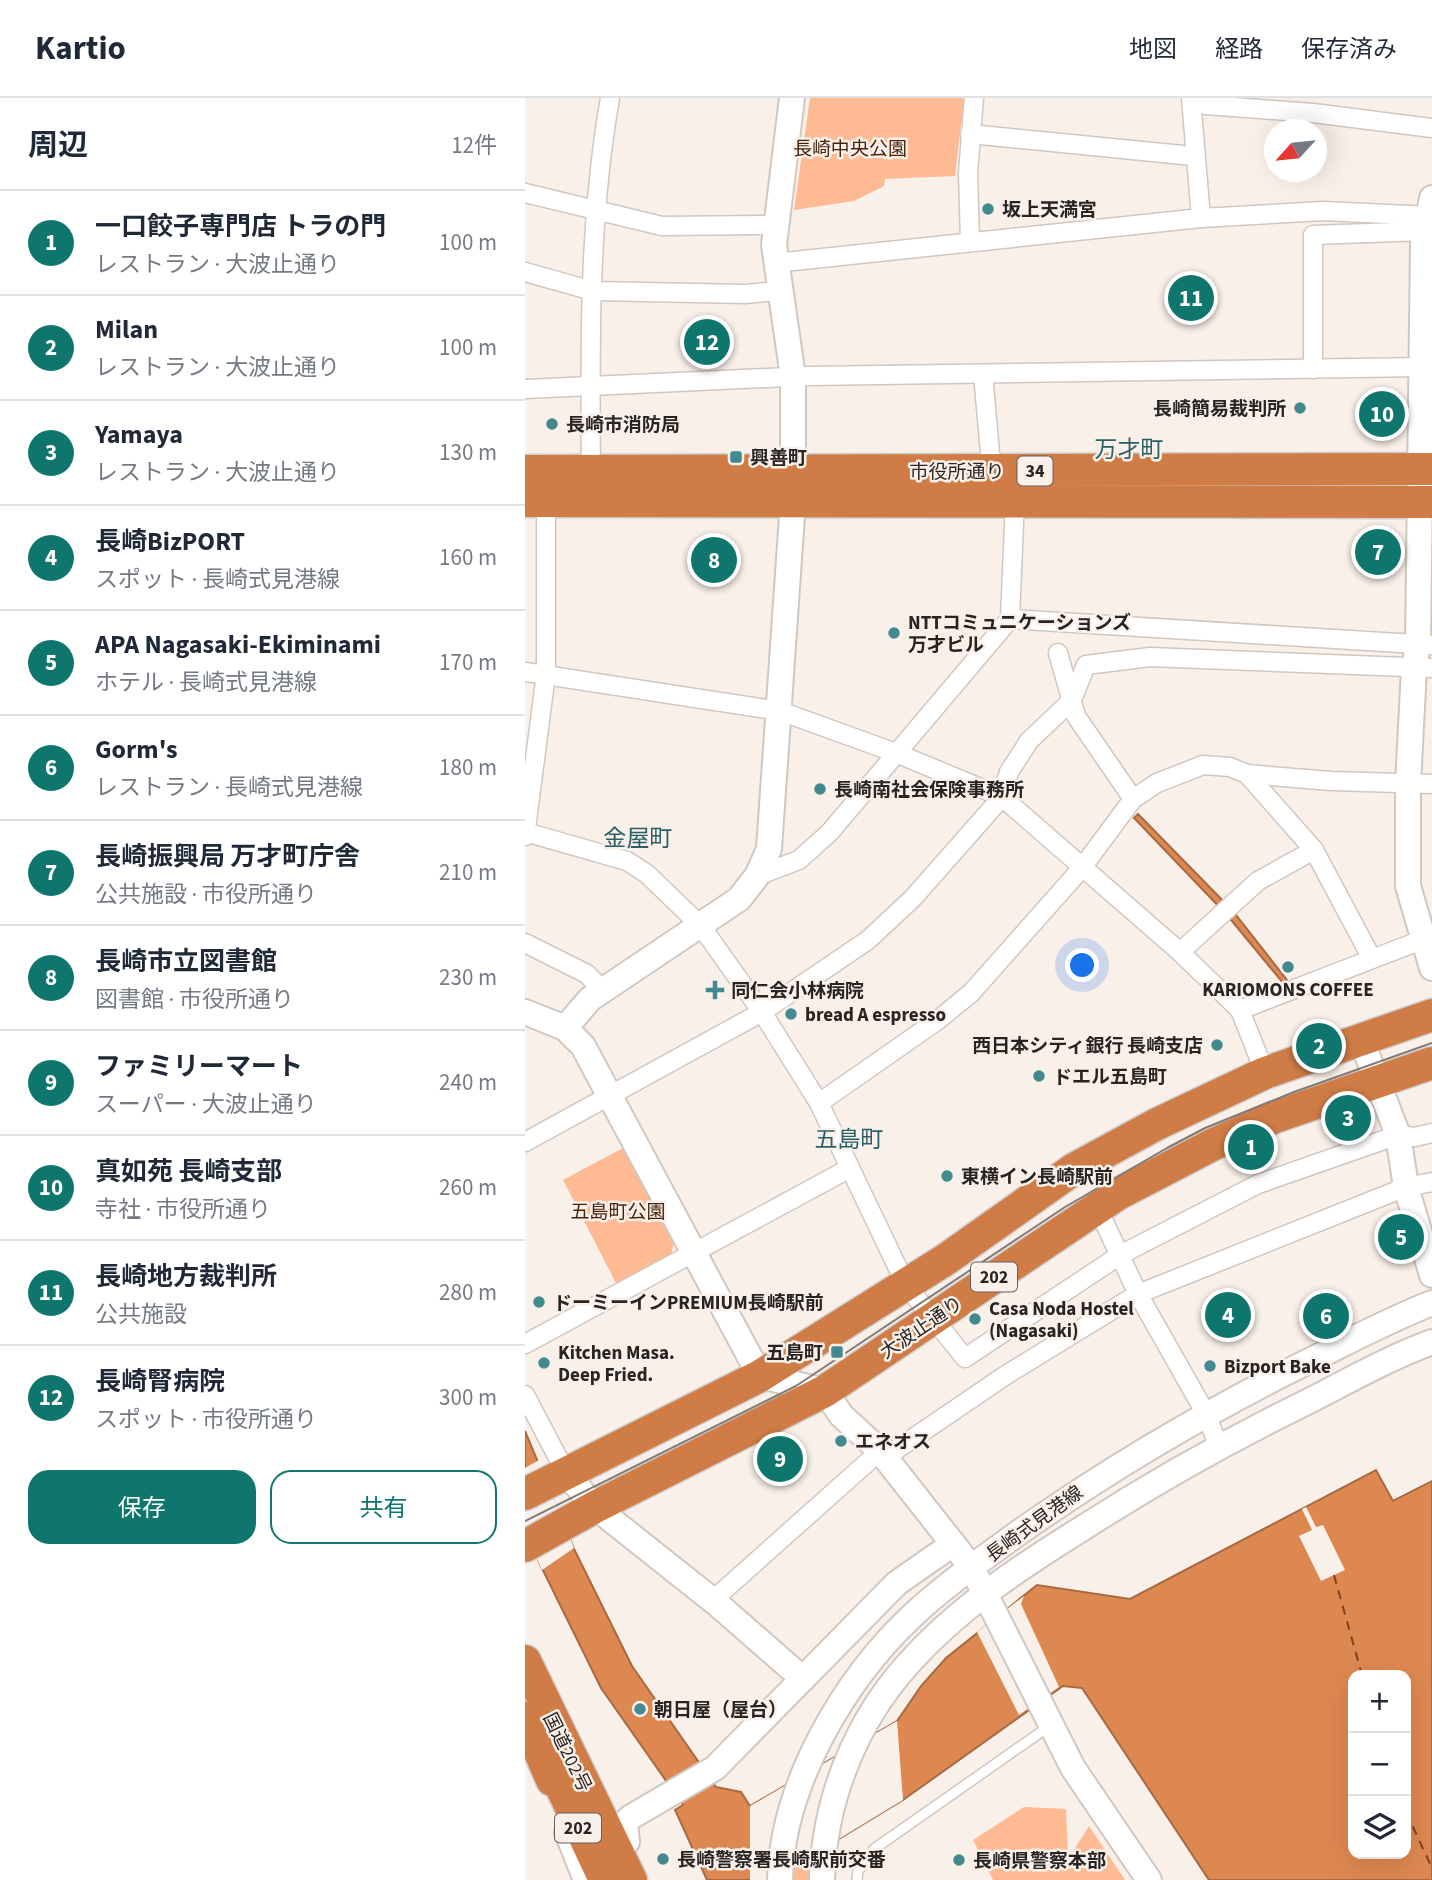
<!DOCTYPE html>
<html lang="ja">
<head>
<meta charset="utf-8">
<style>
  body { margin:0; font-family:"Source Sans 3","Noto Sans JP",sans-serif; background:#f2f2f3; color:#1f2937 }
  .controls { position:absolute; right:21px; bottom:21px; display:grid; overflow:hidden; border-radius:14px; box-shadow:0 7px 28px #0002 }
  .controls button { width:63px; height:63px; display:grid; place-items:center; padding:0; border:0; border-bottom:2px solid #e0e1e3; background:#fff; color:#1f2937; font:35px sans-serif }
  .compass { position:absolute; left:739px; top:21px; width:63px; height:63px; border-radius:50%; background:#fff; box-shadow:0 7px 28px #0002; rotate:243deg }
  .you { position:absolute; left:558px; top:868px; width:24px; height:24px; margin:-18px; border:5px solid #fff; border-radius:50%; background:#1a73e8; box-shadow:0 0 0 10px #1a73e833 }
  .badge { display:grid; place-items:center; width:46px; height:46px; border-radius:50%; background:#0f766e; color:#fff; font-size:23px; font-weight:700 }
  .pin { position:absolute; translate:-50% -50%; border:4px solid #fff; box-shadow:0 2px 7px #0006 }
  .list { margin:0; padding:0; list-style:none }
  h2 { display:flex; justify-content:space-between; align-items:center; height:91px; margin:0; padding:0 28px; font-size:30px }
  h2 small { font-size:23px; font-weight:400; color:#747a83 }
  .list li { display:grid; grid-template-columns:46px 1fr auto; gap:21px; align-items:center; box-sizing:border-box; height:105px; padding:0 28px; border-top:2px solid #e0e1e3 }
  .list b { display:block; font-size:26px; white-space:nowrap }
  .list p { margin:0; font-size:23px; white-space:nowrap; color:#747a83 }
  .list em { font-size:23px; font-style:normal; color:#747a83 }
  .actions { display:flex; gap:14px; padding:21px 28px }
  .actions a { flex:1; padding:16px 0; border:2px solid #0f766e; border-radius:21px; text-align:center; font-size:24px; color:#0f766e }
  .actions .main { background:#0f766e; color:#fff }
  .icon { flex:none; width:38px; height:38px; fill:none; stroke:currentColor; stroke-width:2; stroke-linecap:round; stroke-linejoin:round }
  .map { position:relative; flex:none; width:907px; height:1782px; overflow:hidden }
  header { display:flex; align-items:center; gap:42px; box-sizing:border-box; height:98px; padding:0 35px; background:#fff; border-bottom:2px solid #e0e1e3 }
  header strong { font-size:33px }
  nav { display:flex; gap:38px; margin-inline-start:auto; font-size:24px }
  main { display:flex }
  aside { flex:1; background:#fff }
  .map>svg:first-child { display:block }
  .green { fill:#feba92 }
  .water { fill:#de8851; stroke:#a76a43; stroke-width:2; fill-rule:evenodd }
  .pier { fill:#faf0ea }
  .lines { fill:none; stroke-linecap:round; stroke-linejoin:round }
  .ferry { stroke:#7c431c; stroke-width:2; stroke-dasharray:9 7; stroke-linecap:butt }
  .lane-casing { stroke:#d1c7c1; stroke-width:12 }
  .street-casing { stroke:#d1c7c1; stroke-width:21 }
  .secondary-casing { stroke:#d1c7c1; stroke-width:28 }
  .highway-casing { stroke:#d0cfce; stroke-width:35 }
  .lane { stroke:#fff; stroke-width:9 }
  .street { stroke:#fff; stroke-width:18 }
  .secondary { stroke:#fff; stroke-width:24 }
  .highway { stroke:#cf7c46; stroke-width:32 }
  .tram { stroke:#817a77; stroke-width:2 }
  .poi-dot { fill:#428a8f; stroke:#faf0ea; stroke-width:2.5 }
  .labels { text-anchor:middle; stroke-width:5; stroke-linejoin:round; paint-order:stroke }
  .shield { fill:#faf0ea; stroke:#67615e; stroke-width:2 }
  .shield-label { font-size:18px; font-weight:bold; fill:#282422 }
  .park-label { font-size:19px; fill:#46240d; stroke:#faf0ea }
  .poi-label { font-size:19px; font-weight:bold; fill:#282422; stroke:#faf0ea; text-anchor:start }
  .street-label { font-size:19px; fill:#282422; stroke:#faf0ea }
  .quarter-label { font-size:23px; fill:#276165; stroke:#faf0ea }
</style>
</head>
<body>
<header>
<strong>Kartio</strong>
<nav><a>地図</a><a>経路</a><a>保存済み</a></nav>
</header>
<main>
<aside>
<h2>周辺<small>12件</small></h2>
<ul class="list">
<li><span class="badge">1</span><div><b>一口餃子専門店 トラの門</b><p>レストラン · 大波止通り</p></div><em>100 m</em></li>
<li><span class="badge">2</span><div><b>Milan</b><p>レストラン · 大波止通り</p></div><em>100 m</em></li>
<li><span class="badge">3</span><div><b>Yamaya</b><p>レストラン · 大波止通り</p></div><em>130 m</em></li>
<li><span class="badge">4</span><div><b>長崎BizPORT</b><p>スポット · 長崎式見港線</p></div><em>160 m</em></li>
<li><span class="badge">5</span><div><b>APA Nagasaki-Ekiminami</b><p>ホテル · 長崎式見港線</p></div><em>170 m</em></li>
<li><span class="badge">6</span><div><b>Gorm's</b><p>レストラン · 長崎式見港線</p></div><em>180 m</em></li>
<li><span class="badge">7</span><div><b>長崎振興局 万才町庁舎</b><p>公共施設 · 市役所通り</p></div><em>210 m</em></li>
<li><span class="badge">8</span><div><b>長崎市立図書館</b><p>図書館 · 市役所通り</p></div><em>230 m</em></li>
<li><span class="badge">9</span><div><b>ファミリーマート</b><p>スーパー · 大波止通り</p></div><em>240 m</em></li>
<li><span class="badge">10</span><div><b>真如苑 長崎支部</b><p>寺社 · 市役所通り</p></div><em>260 m</em></li>
<li><span class="badge">11</span><div><b>長崎地方裁判所</b><p>公共施設</p></div><em>280 m</em></li>
<li><span class="badge">12</span><div><b>長崎腎病院</b><p>スポット · 市役所通り</p></div><em>300 m</em></li>
</ul>
<div class="actions"><a class="main">保存</a><a>共有</a></div>
</aside>
<div class="map">
<svg width="907" height="1782" viewBox="0 0 907 1782">
  <rect width="100%" height="100%" fill="#faf0ea"/>
  <!-- green -->
  <g class="green">
    <path d="M285,0h154l-9,78 -70,3 -1,7 -30,15 -60,9z"/>
    <path d="M100,1049l49,95 -3,13 -55,28 -53,-103z"/>
    <path d="M499,1709l42,2 2,50 21,-33 36,54h-132l-20,-40z"/>
    <path d="M285,1758v24h-23v-10z"/>
  </g>
  <!-- water -->
  <g class="water">
    <path d="M613,716l94,96 55,70 -4,3 -56,-68 -93,-97z"/>
    <path d="M0,1333l49,118 58,117 84,121 25,5 9,14 147,-85 24,-35 25,-28 91,-73 93,14 246,-129 17,31 39,-20v399h-223l-127,-192 -19,-2 -160,114 -132,80h-64l-32,-70 8,-5 -82,-117 -76,-154zM828,1577h53v179h-53z"/>
  </g>
  <!-- pier -->
  <g class="pier">
    <path d="M14,1362l35,88 -32,22 -17,-36v-66z"/>
    <path d="M781,1409l10,20 7,-2 22,45 -24,11 -22,-45 13,-6 -10,-21z"/>
    <path d="M499,1498l-3,8 38,83 -40,28 -42,-83z"/>
    <path d="M372,1623l6,79 -132,80h-21v-74z"/>
  </g>
  <g class="lines">
    <!-- ferry -->
    <g class="ferry">
      <path d="M809,1477l28,100"/>
      <path d="M881,1714l26,56"/>
    </g>
    <defs>
      <path id="lane" d="M332,1782l1,-9 16,-22 177,-124"/>
      <g id="street">
        <path d="M666,0l10,120"/>
        <path d="M668,0l13,7 107,8 119,15"/>
        <path d="M445,36l223,22"/>
        <path d="M0,95l137,33 114,-1"/>
        <path d="M445,142l-2,-67 6,-75"/>
        <path d="M250,165l426,-45 122,-7 109,5"/>
        <path d="M0,174l68,19 152,3 34,-3"/>
        <path d="M788,271v-134l112,-4"/>
        <path d="M458,276l9,101"/>
        <path d="M0,291l284,-13 613,-9"/>
        <path d="M66,381c-1,-127 -3,-256 19,-381"/>
        <path d="M485,521l422,26"/>
        <path d="M533,555l18,63 57,83"/>
        <path d="M0,574l255,39 116,42 106,44 178,155 60,58 25,63"/>
        <path d="M722,676l84,7 101,3"/>
        <path d="M0,734l102,29 20,13 54,52 61,86 57,91 87,182 59,73 155,-103 138,-71 140,-49 17,2 17,-4"/>
        <path d="M0,738l21,-162v-173"/>
        <path d="M232,778l42,-16 31,-28 180,-213 5,-118"/>
        <path d="M0,845l62,31 16,17"/>
        <path d="M655,854l78,-71 56,-31"/>
        <path d="M715,912l192,-74"/>
        <path d="M294,1005l119,-83 33,-27 110,-124 52,-70 24,-16 46,-18 27,2 17,7 67,76 57,107"/>
        <path d="M0,1044l237,-130 106,-72 45,-42 89,-101 7,-25 20,-31 43,-41 14,-35 64,-8 282,11"/>
        <path d="M572,1109l41,87 68,120 13,33"/>
        <path d="M0,1246l325,-176"/>
        <path d="M0,1297l41,78"/>
        <path d="M359,1360l122,-83 132,-81 268,-107 26,-5"/>
        <path d="M188,1502l167,-149"/>
      </g>
      <g id="secondary">
        <path d="M907,100l-9,44 -5,403 -4,24 -6,115v102l24,82"/>
        <path d="M0,914l40,16 18,18 177,330 65,15 16,24 39,36 92,117 101,200 76,112"/>
        <path d="M40,930l25,-29 149,-100 18,-23 12,-27 24,-348v-124l-19,-132 18,-147"/>
        <path d="M836,941l37,96 8,52 26,88"/>
        <path d="M41,1375l29,34 121,96 87,76"/>
        <path d="M42,1734l19,48"/>
        <path d="M102,1744l-2,-19 6,-6 84,-49 182,-185 56,-39"/>
        <path d="M255,1782c2,-95 64,-200 132,-264 33,-31 72,-58 109,-85 90,-63 183,-118 282,-167 43,-21 85,-44 129,-61"/>
        <path d="M297,1782c2,-79 33,-157 86,-216 50,-56 112,-97 175,-136 70,-45 141,-85 216,-122 44,-22 87,-47 133,-64"/>
      </g>
      <g id="highway">
        <path d="M0,373l907,-2"/>
        <path d="M0,403l907,1"/>
        <path d="M0,1396l235,-118 185,-116 129,-91 83,-45 108,-51 167,-58"/>
        <path d="M0,1448l70,-39 230,-116 293,-197 96,-50 61,-27 157,-54"/>
        <path d="M0,1563l106,219"/>
        <path d="M0,1620l27,62 5,-2 48,102"/>
      </g>
    </defs>
    <!-- lane casing -->
    <use href="#lane" class="lane-casing"/>
    <!-- street casing -->
    <use href="#street" class="street-casing"/>
    <!-- secondary casing -->
    <use href="#secondary" class="secondary-casing"/>
    <!-- highway casing -->
    <use href="#highway" class="highway-casing"/>
    <!-- lane -->
    <use href="#lane" class="lane"/>
    <!-- street -->
    <use href="#street" class="street"/>
    <!-- secondary -->
    <use href="#secondary" class="secondary"/>
    <!-- highway -->
    <use href="#highway" class="highway"/>
    <!-- tram -->
    <path class="tram" d="M0,1423l271,-135 269,-179 102,-59 38,-20 89,-36 138,-49"/>
  </g>
  <!-- markers -->
  <g class="poi-dot">
    <circle cx="463" cy="111" r="7"/>
    <circle cx="775" cy="310" r="7"/>
    <circle cx="27" cy="326" r="7"/>
    <rect x="204" y="352" width="14" height="14" rx="3.5"/>
    <circle cx="369" cy="535" r="7"/>
    <circle cx="295" cy="691" r="7"/>
    <circle cx="763" cy="869" r="7"/>
    <path d="M186.5 881.5h7v7h7v7h-7v7h-7v-7h-7v-7h7z"/>
    <circle cx="266" cy="916" r="7"/>
    <circle cx="692" cy="947" r="7"/>
    <circle cx="514" cy="978" r="7"/>
    <circle cx="422" cy="1078" r="7"/>
    <circle cx="14" cy="1204" r="7"/>
    <circle cx="450" cy="1221" r="7"/>
    <rect x="305" y="1247" width="14" height="14" rx="3.5"/>
    <circle cx="19" cy="1265" r="7"/>
    <circle cx="685" cy="1268" r="7"/>
    <circle cx="316" cy="1343" r="7"/>
    <circle cx="115" cy="1611" r="7"/>
    <circle cx="138" cy="1761" r="7"/>
    <circle cx="434" cy="1762" r="7"/>
  </g>
  <g class="labels">
    <!-- shield labels -->
    <g class="shield">
      <rect x="492.5" y="358.5" width="35" height="29" rx="5"/>
      <rect x="446" y="1164.5" width="46" height="29" rx="5"/>
      <rect x="30" y="1715.5" width="46" height="29" rx="5"/>
    </g>
    <g class="shield-label">
      <text x="510" y="379">34</text>
      <text x="469" y="1185">202</text>
      <text x="53" y="1736">202</text>
    </g>
    <!-- park labels -->
    <g class="park-label">
      <text x="325" y="57">長崎中央公園</text>
      <text x="93" y="1120">五島町公園</text>
    </g>
    <!-- poi labels -->
    <g class="poi-label">
      <text x="477" y="118">坂上天満宮</text>
      <text x="761" y="317" text-anchor="end">長崎簡易裁判所</text>
      <text x="41" y="333">長崎市消防局</text>
      <text x="225" y="366">興善町</text>
      <text x="383" y="531">NTTコミュニケーションズ<tspan x="383" dy="22">万才ビル</tspan></text>
      <text x="309" y="698">長崎南社会保険事務所</text>
      <text x="763" y="898" text-anchor="middle">KARIOMONS COFFEE</text>
      <text x="206" y="899">同仁会小林病院</text>
      <text x="280" y="923">bread A espresso</text>
      <text x="678" y="954" text-anchor="end">西日本シティ銀行 長崎支店</text>
      <text x="528" y="985">ドエル五島町</text>
      <text x="436" y="1085">東横イン長崎駅前</text>
      <text x="28" y="1211">ドーミーインPREMIUM長崎駅前</text>
      <text x="464" y="1217">Casa Noda Hostel<tspan x="464" dy="22">(Nagasaki)</tspan></text>
      <text x="33" y="1261">Kitchen Masa.<tspan x="33" dy="22">Deep Fried.</tspan></text>
      <text x="298" y="1261" text-anchor="end">五島町</text>
      <text x="699" y="1275">Bizport Bake</text>
      <text x="330" y="1350">エネオス</text>
      <text x="129" y="1618">朝日屋（屋台）</text>
      <text x="152" y="1768">長崎警察署長崎駅前交番</text>
      <text x="448" y="1769">長崎県警察本部</text>
    </g>
    <!-- street labels -->
    <g class="street-label">
      <text x="432" y="380">市役所通り</text>
      <text transform="translate(396 1229) rotate(-34)" y="7">大波止通り</text>
      <text transform="translate(509 1425) rotate(-36)" y="7">長崎式見港線</text>
      <text transform="translate(43 1654) rotate(64)" y="7">国道202号</text>
    </g>
    <!-- quarter labels -->
    <g class="quarter-label">
      <text x="604" y="359">万才町</text>
      <text x="113" y="748">金屋町</text>
      <text x="324" y="1049">五島町</text>
    </g>
  </g>
</svg>
<div class="controls">
<button>+</button>
<button>−</button>
<button><svg class="icon" aria-label="layers" viewBox="0 0 24 24"><path d="M12 4l9 5-9 5-9-5zM3 14l9 5 9-5"/></svg></button>
</div>
<svg class="compass" viewBox="-18 -18 36 36"><path d="M0-13l5 13h-10z" fill="#e53935"/><path d="M0 13l5-13h-10z" fill="#747a83"/></svg>
<div class="you"></div>
<div class="pin badge" style="left:726px;top:1049px">1</div>
<div class="pin badge" style="left:794px;top:948px">2</div>
<div class="pin badge" style="left:823px;top:1020px">3</div>
<div class="pin badge" style="left:703px;top:1217px">4</div>
<div class="pin badge" style="left:876px;top:1139px">5</div>
<div class="pin badge" style="left:801px;top:1218px">6</div>
<div class="pin badge" style="left:853px;top:454px">7</div>
<div class="pin badge" style="left:189px;top:462px">8</div>
<div class="pin badge" style="left:255px;top:1361px">9</div>
<div class="pin badge" style="left:857px;top:316px">10</div>
<div class="pin badge" style="left:666px;top:200px">11</div>
<div class="pin badge" style="left:182px;top:244px">12</div>
</div>
</main>
</body>
</html>
